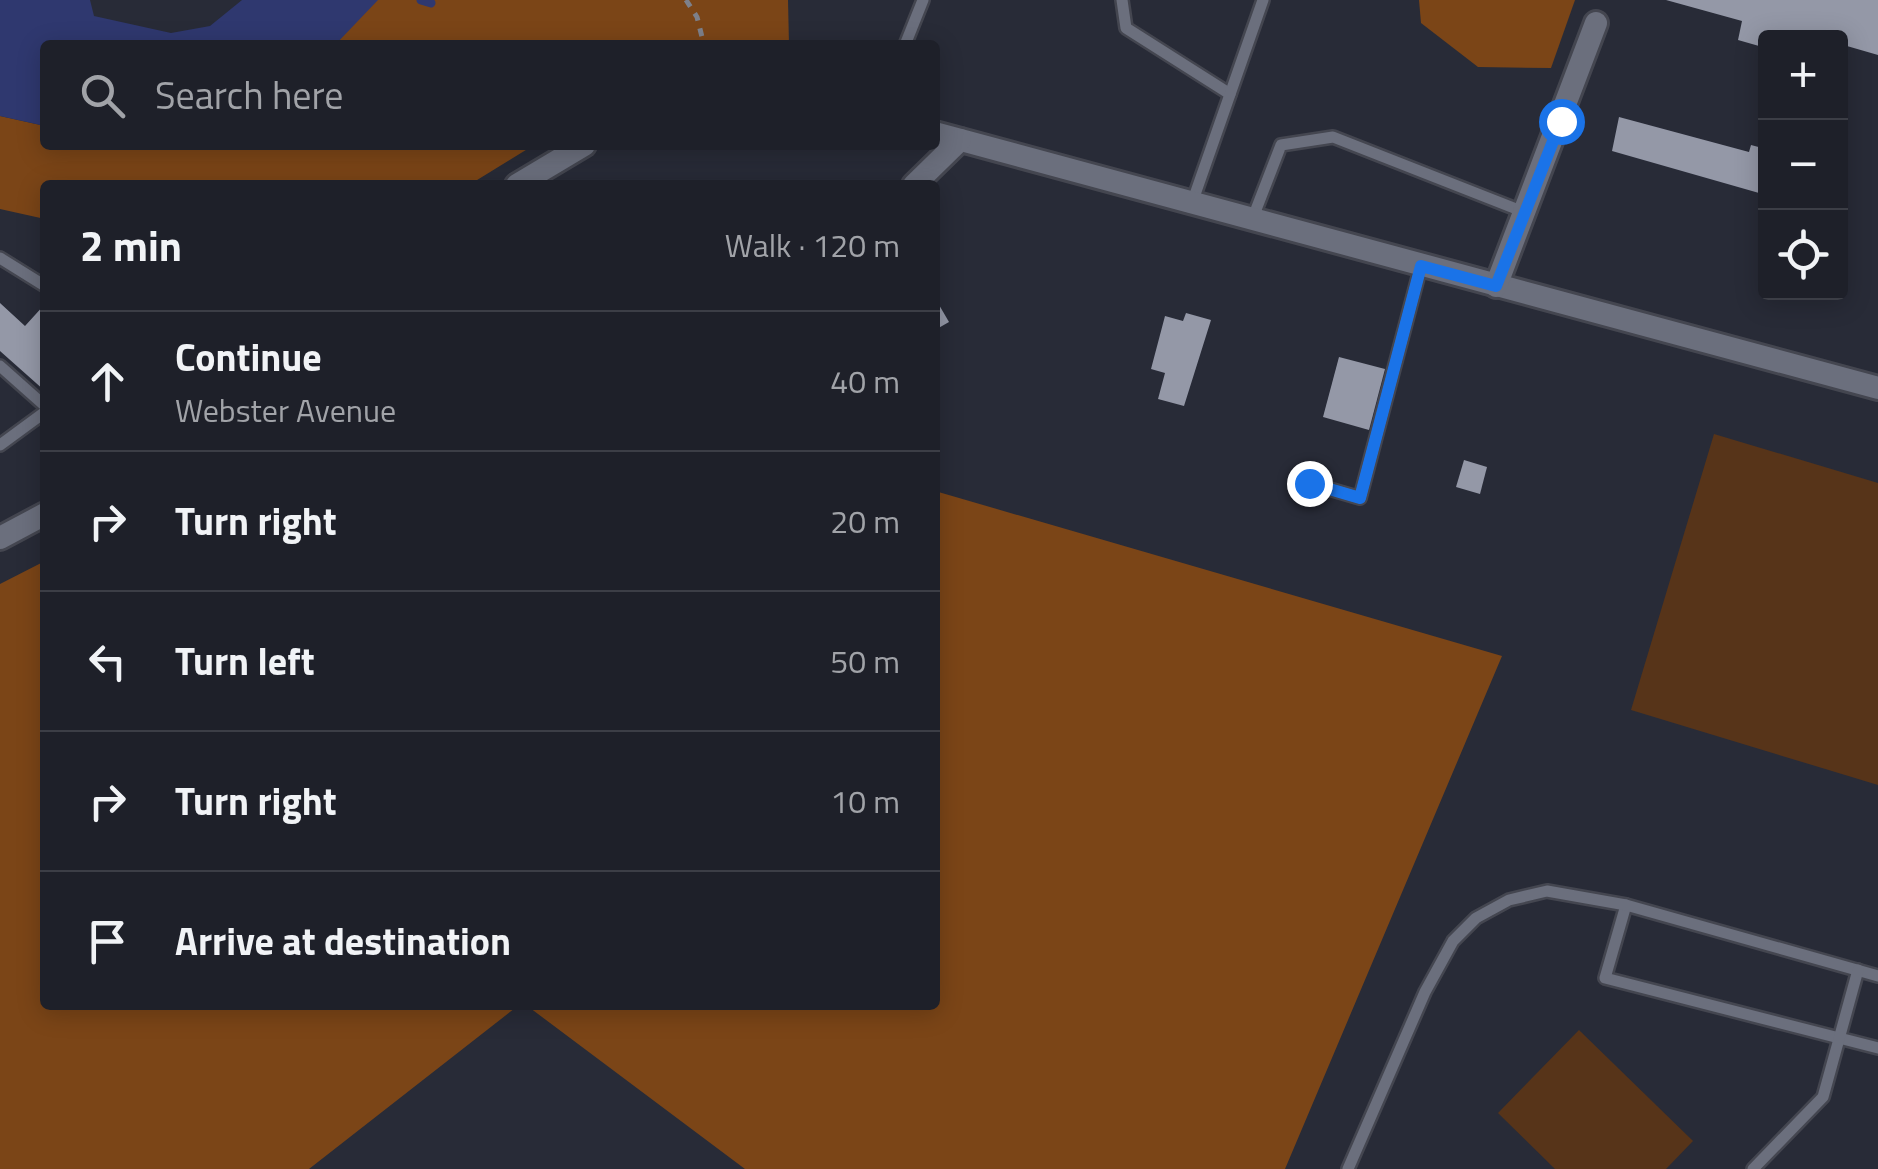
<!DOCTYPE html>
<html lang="en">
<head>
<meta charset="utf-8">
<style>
  body { margin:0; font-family:"Titillium Web",sans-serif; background:#2b2d35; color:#f1f3f6 }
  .controls { position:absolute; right:30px; top:30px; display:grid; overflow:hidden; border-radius:10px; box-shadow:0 5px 25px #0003 }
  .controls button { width:90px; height:90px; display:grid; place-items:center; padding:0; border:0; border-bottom:2px solid #3c3e46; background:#1e2029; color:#f1f3f6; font:50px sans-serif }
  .stop { position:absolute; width:30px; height:30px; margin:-22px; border:8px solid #1a73e8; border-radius:50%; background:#fff }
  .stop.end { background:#1a73e8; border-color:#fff; box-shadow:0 2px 10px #0008 }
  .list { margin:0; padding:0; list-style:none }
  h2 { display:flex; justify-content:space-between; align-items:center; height:130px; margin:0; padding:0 40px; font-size:42px }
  h2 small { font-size:32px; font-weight:400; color:#a1a3a8 }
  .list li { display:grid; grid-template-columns:65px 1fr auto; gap:30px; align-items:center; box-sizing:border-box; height:140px; padding:0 40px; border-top:2px solid #3c3e46 }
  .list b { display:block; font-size:38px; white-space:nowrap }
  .list p { margin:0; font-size:32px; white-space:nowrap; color:#a1a3a8 }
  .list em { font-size:32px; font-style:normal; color:#a1a3a8 }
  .icon { flex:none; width:55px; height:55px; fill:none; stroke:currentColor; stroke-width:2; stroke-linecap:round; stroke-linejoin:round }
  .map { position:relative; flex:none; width:1878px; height:1169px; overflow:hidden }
  .search { position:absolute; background:#1e2029; box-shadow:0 5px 25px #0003; left:40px; top:40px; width:900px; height:110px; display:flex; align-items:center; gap:25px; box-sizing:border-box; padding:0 35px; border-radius:10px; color:#a1a3a8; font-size:38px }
  .panel { position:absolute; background:#1e2029; box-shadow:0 5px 25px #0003; left:40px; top:180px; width:900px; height:830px; border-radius:10px }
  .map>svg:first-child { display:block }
  .green { fill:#573419 }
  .forest { fill:#7b4517 }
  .water { fill:#2f386f }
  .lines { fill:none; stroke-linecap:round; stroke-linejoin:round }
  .stream { stroke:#2f386f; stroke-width:9 }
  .building { fill:#9498a7 }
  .lane-casing { stroke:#444650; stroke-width:16 }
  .street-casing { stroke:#444650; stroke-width:28 }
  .path { stroke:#7d808a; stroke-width:5; stroke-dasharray:8 8; stroke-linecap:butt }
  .lane { stroke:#6b6f7d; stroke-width:11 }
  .street { stroke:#6b6f7d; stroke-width:22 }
  .route { stroke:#1a73e8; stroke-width:12 }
</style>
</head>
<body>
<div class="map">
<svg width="1878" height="1169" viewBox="0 0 1878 1169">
  <rect width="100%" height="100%" fill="#282b37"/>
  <!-- green -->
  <g class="green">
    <path d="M1714,434l164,49v302l-247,-75z"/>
    <path d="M1579,1030l114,111 -27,28h-111l-57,-56z"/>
  </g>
  <!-- forest -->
  <g class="forest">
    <path d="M371,0h417l1,45h-454z"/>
    <path d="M1419,0h156l-24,68 -73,-1 -57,-44z"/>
    <path d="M0,116l45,10v19h489l-65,40h-424v34l-45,-10z"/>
    <path d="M935,491l567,165 -217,513h-540l-219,-164h409z"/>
    <path d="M45,561v444h474l-210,164h-309v-585z"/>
  </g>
  <!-- water -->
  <path class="water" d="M0,0h90l4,16 77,17 39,-7 32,-26h136l-43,45h-290v81l-45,-10z"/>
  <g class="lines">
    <!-- stream -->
    <path class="stream" d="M421,0l10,3"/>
  </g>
  <!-- building -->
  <g class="building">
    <path d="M1666,0h212v55l-38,-11v-6l-32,-3 -42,3v10l-28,-8 4,-19z"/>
    <path d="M1619,117l130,35 2,-7 15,4v46l-154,-44z"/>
    <path d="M935,298l14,24 -14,8z"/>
    <path d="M0,303l25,23 20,-22v87l-45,-40z"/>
    <path d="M1186,313l25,7 -27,86 -26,-7 7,-26 -14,-4 14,-53 18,5z"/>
    <path d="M1339,357l46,12 -16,61 -46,-13z"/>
    <path d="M1464,460l23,7 -7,27 -24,-7z"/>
  </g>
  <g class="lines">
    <defs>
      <g id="lane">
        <path d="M1122,0l4,28 104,66"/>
        <path d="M905,45l18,-45"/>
        <path d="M1192,203l71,-203"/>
        <path d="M1252,220l29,-75 52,-8 191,75"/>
        <path d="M0,258l45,28"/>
        <path d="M0,366l45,40"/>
        <path d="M0,445l45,-33"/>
        <path d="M1309,483l51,15 61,-232"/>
        <path d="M1626,905l-21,73 273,70"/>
        <path d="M1348,1169l77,-177 28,-51 23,-23 33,-18 38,-9 79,14 252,71"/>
        <path d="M1753,1169l70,-72 35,-127"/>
      </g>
      <g id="street">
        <path d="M935,133l943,255"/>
        <path d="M517,185l67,-40"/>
        <path d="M914,185l46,-45"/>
        <path d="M1496,286l100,-263"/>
        <path d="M0,538l45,-24"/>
      </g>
    </defs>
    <!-- lane casing -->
    <use href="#lane" class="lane-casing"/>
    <!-- street casing -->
    <use href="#street" class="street-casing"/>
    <!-- path -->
    <path class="path" d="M686,0l11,17 7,28"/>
    <!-- lane -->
    <use href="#lane" class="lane"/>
    <!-- street -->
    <use href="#street" class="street"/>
  </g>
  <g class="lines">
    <!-- route -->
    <path class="route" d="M1309,483l51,15 61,-232 75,20 65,-165"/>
  </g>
</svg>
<div class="controls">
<button>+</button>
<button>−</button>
<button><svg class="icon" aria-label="locate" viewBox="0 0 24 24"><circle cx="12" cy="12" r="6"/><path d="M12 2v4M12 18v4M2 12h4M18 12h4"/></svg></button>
</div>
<div class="stop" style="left:1561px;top:121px"></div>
<div class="stop end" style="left:1309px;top:483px"></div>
<div class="search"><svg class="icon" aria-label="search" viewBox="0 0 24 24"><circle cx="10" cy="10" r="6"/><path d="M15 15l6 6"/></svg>Search here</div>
<section class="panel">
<h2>2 min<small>Walk · 120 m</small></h2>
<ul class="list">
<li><svg class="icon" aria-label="ahead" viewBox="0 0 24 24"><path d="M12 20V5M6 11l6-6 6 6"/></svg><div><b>Continue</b><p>Webster Avenue</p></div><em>40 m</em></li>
<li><svg class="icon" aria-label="right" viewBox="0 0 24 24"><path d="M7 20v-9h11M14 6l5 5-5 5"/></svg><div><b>Turn right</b></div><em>20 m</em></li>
<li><svg class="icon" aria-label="left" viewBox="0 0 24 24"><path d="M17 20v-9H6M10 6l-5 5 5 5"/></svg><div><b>Turn left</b></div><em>50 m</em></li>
<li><svg class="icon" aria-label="right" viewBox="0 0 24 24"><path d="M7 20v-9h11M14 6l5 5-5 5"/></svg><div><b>Turn right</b></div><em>10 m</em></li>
<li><svg class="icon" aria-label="arrive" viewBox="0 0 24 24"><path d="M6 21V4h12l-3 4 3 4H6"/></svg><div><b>Arrive at destination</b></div></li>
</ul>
</section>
</div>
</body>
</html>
